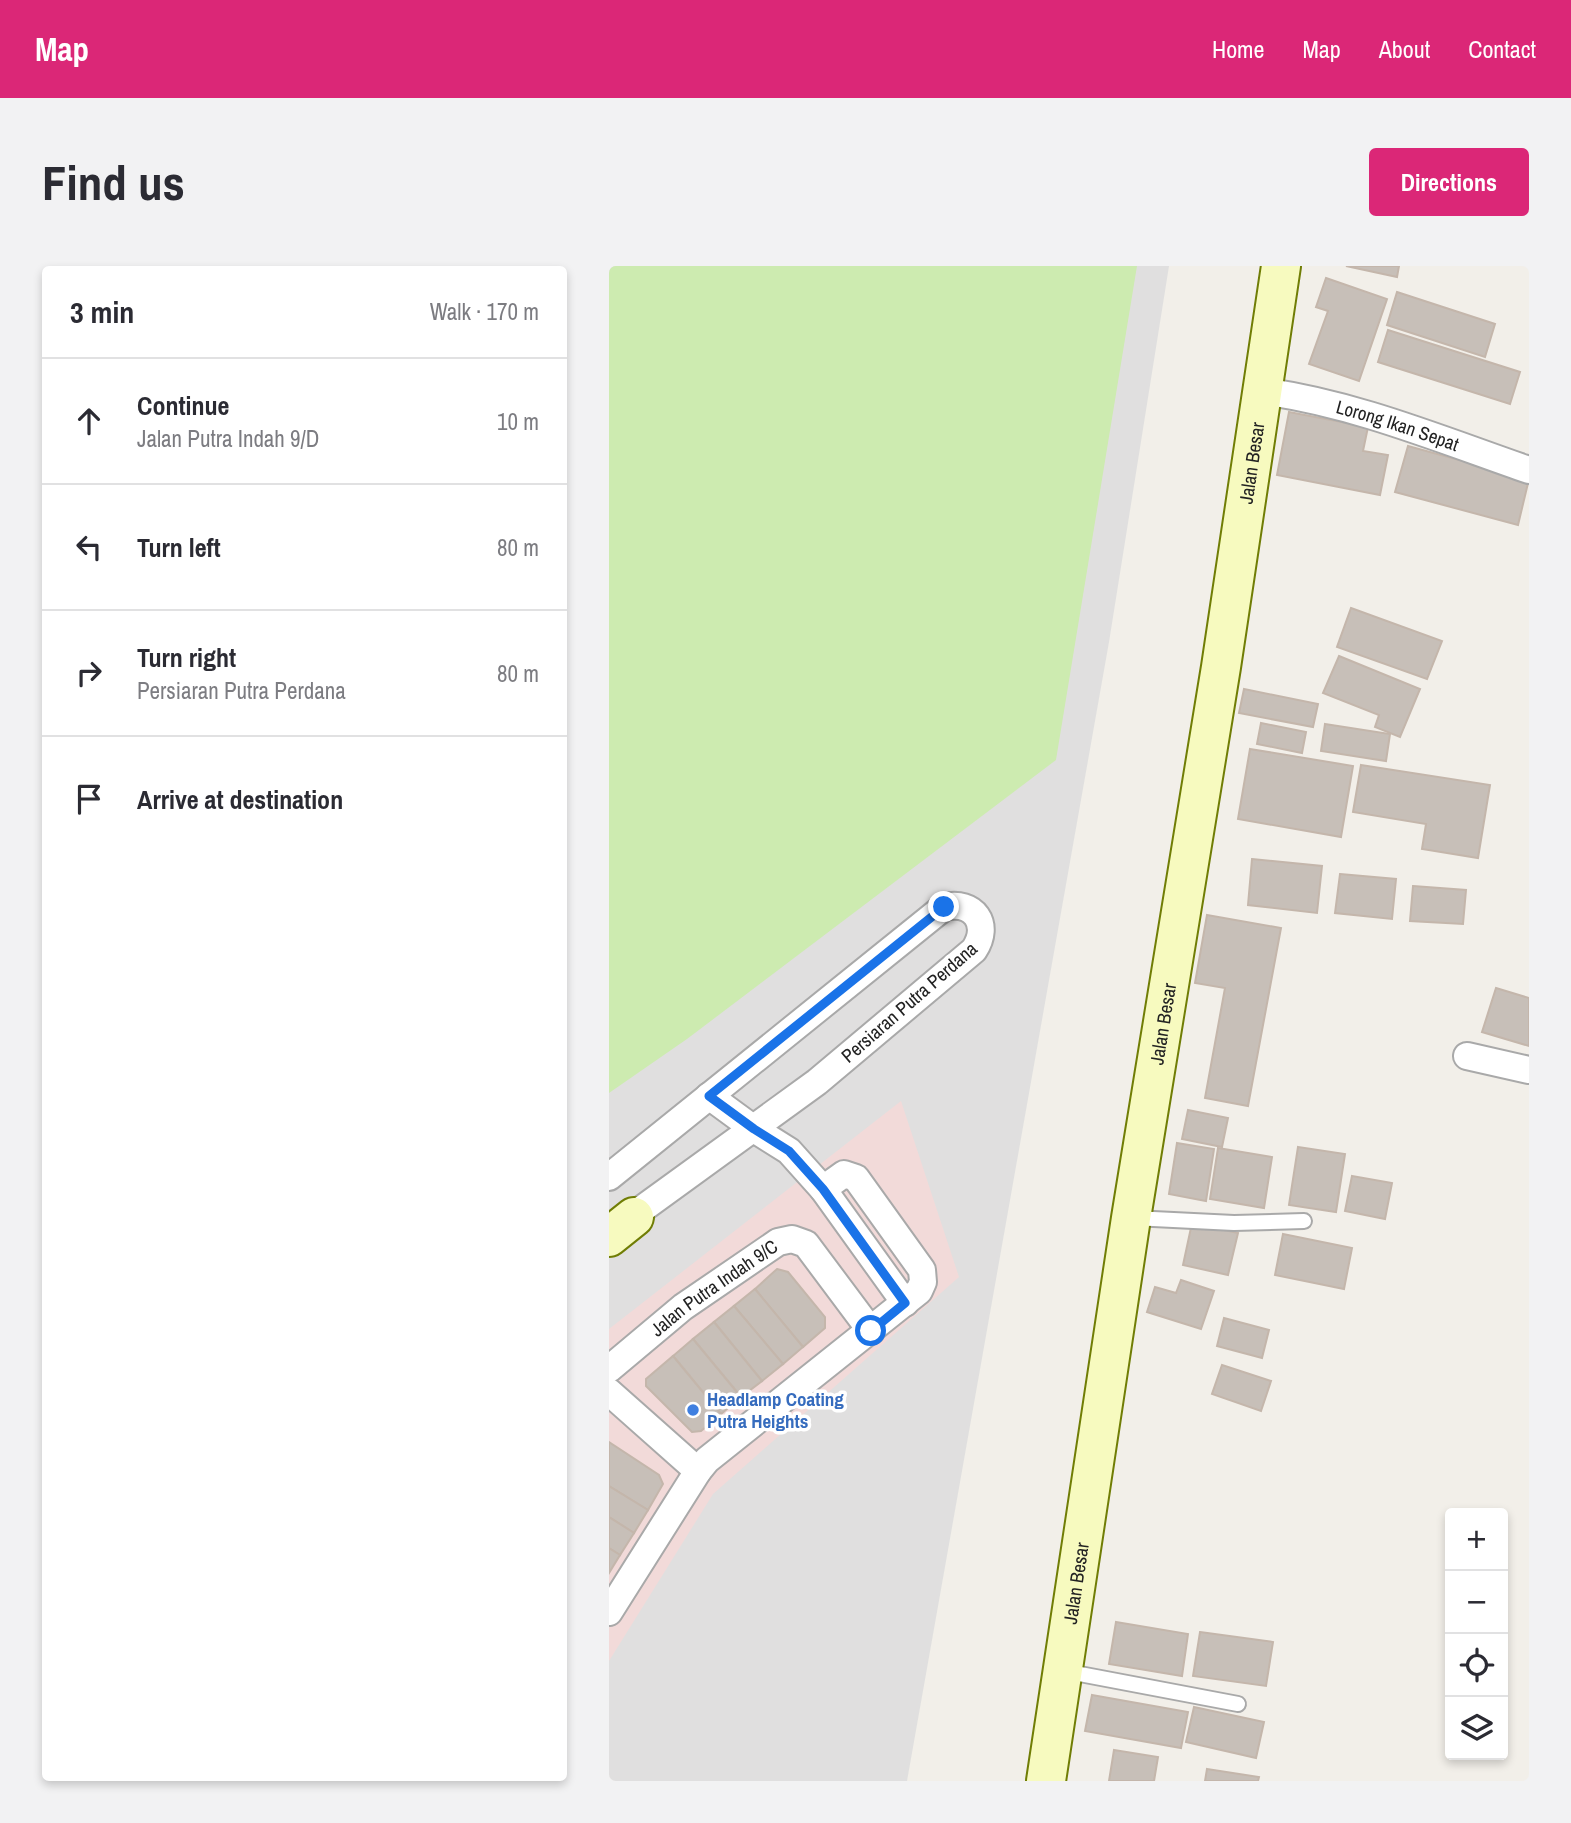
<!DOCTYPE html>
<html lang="en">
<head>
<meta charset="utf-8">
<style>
  body { margin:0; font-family:"Archivo Narrow",sans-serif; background:#f2f2f3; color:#2b2b33 }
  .controls { position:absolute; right:21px; bottom:21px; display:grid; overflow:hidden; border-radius:7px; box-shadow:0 4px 10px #0003 }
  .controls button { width:63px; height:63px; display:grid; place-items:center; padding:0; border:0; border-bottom:2px solid #e1e1e2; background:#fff; color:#2b2b33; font:35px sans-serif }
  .stop { position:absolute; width:21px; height:21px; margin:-16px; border:5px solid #1a73e8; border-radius:50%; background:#fff }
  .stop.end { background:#1a73e8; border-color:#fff; box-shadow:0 2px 7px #0008 }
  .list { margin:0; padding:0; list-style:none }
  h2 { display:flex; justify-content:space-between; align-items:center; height:91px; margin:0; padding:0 28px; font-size:30px }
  h2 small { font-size:23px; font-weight:400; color:#7c7c81 }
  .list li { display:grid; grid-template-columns:46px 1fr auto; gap:21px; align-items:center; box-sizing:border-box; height:126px; padding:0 28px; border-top:2px solid #e1e1e2 }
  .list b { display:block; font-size:26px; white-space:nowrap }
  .list p { margin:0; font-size:23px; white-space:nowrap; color:#7c7c81 }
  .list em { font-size:23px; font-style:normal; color:#7c7c81 }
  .icon { flex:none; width:38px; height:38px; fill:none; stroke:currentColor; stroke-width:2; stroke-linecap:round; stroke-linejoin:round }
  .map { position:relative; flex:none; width:920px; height:1515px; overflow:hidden; border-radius:7px }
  header { display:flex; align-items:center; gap:42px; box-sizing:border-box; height:98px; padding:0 35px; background:#db2777; color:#fff }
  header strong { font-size:33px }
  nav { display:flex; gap:38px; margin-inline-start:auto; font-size:24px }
  .intro { display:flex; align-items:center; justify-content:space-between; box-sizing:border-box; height:168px; padding:0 42px }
  h1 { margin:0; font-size:49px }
  .button { padding:18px 32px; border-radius:7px; background:#db2777; color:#fff; font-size:24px; font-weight:700 }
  main { display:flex; gap:42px; padding:0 42px }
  aside { flex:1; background:#fff; border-radius:7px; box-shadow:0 4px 10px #0003 }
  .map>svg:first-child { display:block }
  .residential { fill:#e0dfdf }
  .commercial { fill:#f2dad9 }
  .grass { fill:#cdebb0 }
  .building { fill:#c7bfb8; stroke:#c4b6ab; stroke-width:2 }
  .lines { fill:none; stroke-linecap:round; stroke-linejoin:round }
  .lane-casing { stroke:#a9a9a9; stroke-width:18 }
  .street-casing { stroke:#a9a9a9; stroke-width:30 }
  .secondary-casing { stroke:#707d05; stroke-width:42 }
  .lane { stroke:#fff; stroke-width:14 }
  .street { stroke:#fff; stroke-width:26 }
  .secondary { stroke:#f7fabf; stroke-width:38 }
  .route { stroke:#1a73e8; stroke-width:9 }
  .shop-dot { fill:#3f7fe0; stroke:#fff; stroke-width:2.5 }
  .labels { text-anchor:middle; stroke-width:7; stroke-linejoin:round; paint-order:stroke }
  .street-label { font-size:19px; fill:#222; stroke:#fff }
  .shop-label { font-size:19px; font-weight:bold; fill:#366cbe; stroke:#fff; text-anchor:start }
</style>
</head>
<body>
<header>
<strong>Map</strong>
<nav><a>Home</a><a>Map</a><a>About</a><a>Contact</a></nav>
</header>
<div class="intro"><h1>Find us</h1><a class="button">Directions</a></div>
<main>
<aside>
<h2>3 min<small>Walk · 170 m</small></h2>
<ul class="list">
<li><svg class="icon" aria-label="ahead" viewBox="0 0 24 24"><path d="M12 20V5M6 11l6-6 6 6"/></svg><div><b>Continue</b><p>Jalan Putra Indah 9/D</p></div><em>10 m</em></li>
<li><svg class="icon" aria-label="left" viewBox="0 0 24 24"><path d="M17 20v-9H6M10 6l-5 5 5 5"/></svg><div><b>Turn left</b></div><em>80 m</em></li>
<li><svg class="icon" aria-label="right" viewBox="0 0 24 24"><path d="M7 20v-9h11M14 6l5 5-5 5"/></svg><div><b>Turn right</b><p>Persiaran Putra Perdana</p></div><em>80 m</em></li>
<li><svg class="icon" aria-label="arrive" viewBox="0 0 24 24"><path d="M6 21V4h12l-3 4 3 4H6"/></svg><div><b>Arrive at destination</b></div></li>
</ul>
</aside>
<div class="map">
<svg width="920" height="1515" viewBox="0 0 920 1515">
  <rect width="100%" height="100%" fill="#f2efe9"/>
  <!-- residential -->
  <path class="residential" d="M0,0h560l-60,376 -202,1139h-298z"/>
  <!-- commercial -->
  <path class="commercial" d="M292,835l58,176 -246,217 -104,167v-332z"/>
  <!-- grass -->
  <path class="grass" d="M0,0h528l-81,494 -369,279 -78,54z"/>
  <!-- building -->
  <g class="building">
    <path d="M737,0h53l-2,11z"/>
    <path d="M717,12l61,21 -28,82 -50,-17 19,-53 -12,-4z"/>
    <path d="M788,26l98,32 -10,33 -98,-32z"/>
    <path d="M779,64l132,42 -10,32 -132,-42z"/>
    <path d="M680,146l79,15 -5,24 25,4 -8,40 -103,-20z"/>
    <path d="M799,180l121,33 -11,46 -123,-33z"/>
    <path d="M742,342l91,33 -15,38 -90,-32z"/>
    <path d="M730,390l81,33 -20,48 -25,-10 4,-12 -56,-22z"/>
    <path d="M635,423l74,15 -5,23 -74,-14z"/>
    <path d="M652,457l45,9 -4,21 -45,-9z"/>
    <path d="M716,458l65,10 -4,27 -65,-10z"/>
    <path d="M641,483l103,17 -12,71 -103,-18z"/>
    <path d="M752,499l129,20 -12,73 -56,-9 4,-25 -73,-12z"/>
    <path d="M643,593l70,7 -5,47 -69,-8z"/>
    <path d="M731,608l56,5 -4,40 -57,-6z"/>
    <path d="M804,620l53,4 -3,34 -53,-3z"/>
    <path d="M598,649l74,13 -33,178 -43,-8 20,-110 -30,-5z"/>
    <path d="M887,722l33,10v48l-47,-14z"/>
    <path d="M579,844l40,8 -6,29 -40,-8z"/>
    <path d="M568,877l37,6 -8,52 -37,-7z"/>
    <path d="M689,881l47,7 -9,58 -47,-7z"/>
    <path d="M609,882l54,9 -8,51 -54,-9z"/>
    <path d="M743,910l40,7 -7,36 -40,-8z"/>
    <path d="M583,957l46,10 -10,42 -45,-10z"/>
    <path d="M674,968l69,14 -8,41 -69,-14z"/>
    <path d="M168,1003l11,3 37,45v11l-22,19 -48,-58z"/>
    <path d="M572,1014l33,11 -13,38 -54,-17 8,-25 21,6z"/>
    <path d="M146,1023l48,58 -20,17 -49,-58z"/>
    <path d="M125,1040l49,58 -21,17 -48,-59z"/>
    <path d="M615,1052l45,12 -7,28 -45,-12z"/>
    <path d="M105,1056l48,59 -21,16 -48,-58z"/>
    <path d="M84,1073l48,58 -20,17 -48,-58z"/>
    <path d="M64,1090l48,58 -20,17 -9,1 -46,-46v-7z"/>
    <path d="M613,1099l49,16 -10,30 -49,-17z"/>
    <path d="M0,1176l50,33 4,9 -15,26 -39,-24z"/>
    <path d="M0,1220l39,24 -14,23 -25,-16z"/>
    <path d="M0,1251l25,16 -14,22 -11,-7z"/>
    <path d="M0,1282l11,7 -11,18z"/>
    <path d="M507,1356l72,12 -6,42 -73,-12z"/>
    <path d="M591,1366l73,10 -7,44 -73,-10z"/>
    <path d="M483,1429l96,17 -7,36 -96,-17z"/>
    <path d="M585,1441l70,15 -8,36 -70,-16z"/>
    <path d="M505,1484l44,7 -4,24h-45z"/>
    <path d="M598,1503l52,8 -1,4h-53z"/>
  </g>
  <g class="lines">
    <defs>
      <g id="lane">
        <path d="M524,952l101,5 70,-2"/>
        <path d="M455,1405l174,33"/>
      </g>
      <g id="street">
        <path id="s1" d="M653,125c91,12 180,49 267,79"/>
        <path d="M858,790l62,14"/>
        <path d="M100,830l45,33 35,22 34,38 82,114"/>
        <path d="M0,911l335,-270c30,-7 47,17 30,43l-157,132 -197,143"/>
        <path id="s2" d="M0,1103l74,-62 95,-65 14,-3 14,5 65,87"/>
        <path d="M0,1126l89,79"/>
        <path d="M0,1346l89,-141 9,-11 212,-169 4,-9 -1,-12 -66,-92 -12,-4 -21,15"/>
      </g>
      <g id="secondary">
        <path d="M0,971l25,-20"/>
        <path id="s3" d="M437,1515l85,-563 90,-551 60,-401"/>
      </g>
    </defs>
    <!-- lane casing -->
    <use href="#lane" class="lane-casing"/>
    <!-- street casing -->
    <use href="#street" class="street-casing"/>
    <!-- secondary casing -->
    <use href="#secondary" class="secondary-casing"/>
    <!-- lane -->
    <use href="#lane" class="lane"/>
    <!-- street -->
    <use href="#street" class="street"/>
    <!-- secondary -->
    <use href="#secondary" class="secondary"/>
  </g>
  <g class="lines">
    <!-- route -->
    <path class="route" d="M262,1065l34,-28 -82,-114 -34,-38 -35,-22 -45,-33 235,-189"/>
  </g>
  <!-- markers -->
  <circle class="shop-dot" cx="84" cy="1144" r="7"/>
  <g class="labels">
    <!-- street labels -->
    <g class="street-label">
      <text dy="7" stroke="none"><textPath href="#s1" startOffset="140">Lorong Ikan Sepat</textPath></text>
      <text dy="7" stroke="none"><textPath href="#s3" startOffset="1334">Jalan Besar</textPath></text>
      <text transform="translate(300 736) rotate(-41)" y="7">Persiaran Putra Perdana</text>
      <text dy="7" stroke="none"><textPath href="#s3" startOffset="766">Jalan Besar</textPath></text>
      <text dy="7" stroke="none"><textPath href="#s2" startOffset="133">Jalan Putra Indah 9/C</textPath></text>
      <text dy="7" stroke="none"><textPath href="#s3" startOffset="200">Jalan Besar</textPath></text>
    </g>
    <!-- shop labels -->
    <g class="shop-label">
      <text x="98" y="1140">Headlamp Coating<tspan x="98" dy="22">Putra Heights</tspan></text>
    </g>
  </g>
</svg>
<div class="controls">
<button>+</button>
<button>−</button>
<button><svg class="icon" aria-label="locate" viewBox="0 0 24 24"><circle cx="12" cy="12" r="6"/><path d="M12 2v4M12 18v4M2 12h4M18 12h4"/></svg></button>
<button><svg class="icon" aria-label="layers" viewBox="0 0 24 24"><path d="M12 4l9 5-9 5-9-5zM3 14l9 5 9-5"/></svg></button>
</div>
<div class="stop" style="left:262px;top:1065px"></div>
<div class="stop end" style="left:335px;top:641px"></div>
</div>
</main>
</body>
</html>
